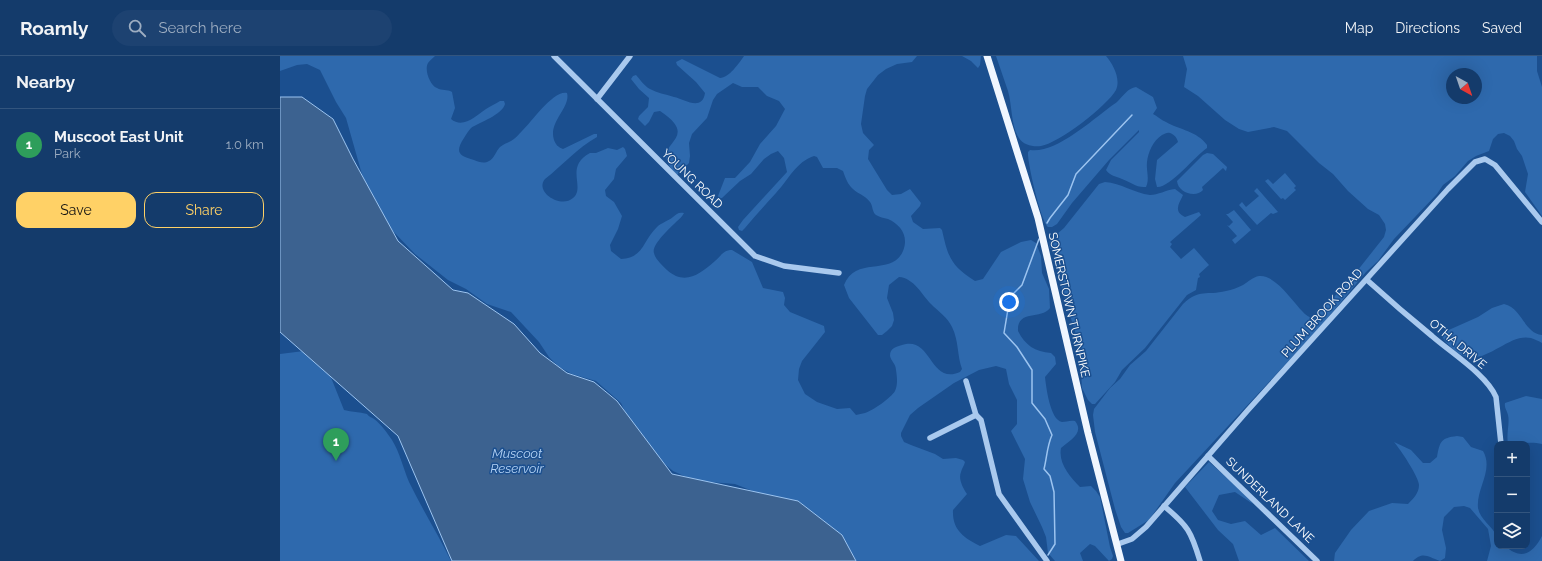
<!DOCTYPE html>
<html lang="en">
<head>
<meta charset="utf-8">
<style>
  body { margin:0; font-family:Raleway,sans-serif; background:#1d4271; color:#f1f3f6 }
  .controls { position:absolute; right:12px; bottom:12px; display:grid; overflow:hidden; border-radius:8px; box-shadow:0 4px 16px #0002 }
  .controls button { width:36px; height:36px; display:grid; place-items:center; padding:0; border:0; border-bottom:1px solid #33557e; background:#143b6b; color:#f1f3f6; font:20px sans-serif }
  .compass { position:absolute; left:1166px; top:12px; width:36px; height:36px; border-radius:50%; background:#143b6b; box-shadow:0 4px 16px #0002; rotate:140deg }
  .you { position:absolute; left:729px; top:246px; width:14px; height:14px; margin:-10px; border:3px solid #fff; border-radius:50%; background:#1a73e8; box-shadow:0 0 0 6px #1a73e833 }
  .badge { display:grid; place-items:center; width:26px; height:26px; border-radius:50%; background:#ffd166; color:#fff; font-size:13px; font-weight:700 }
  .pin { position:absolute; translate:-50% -33px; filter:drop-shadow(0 1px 2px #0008) }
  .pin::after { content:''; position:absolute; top:21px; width:14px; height:12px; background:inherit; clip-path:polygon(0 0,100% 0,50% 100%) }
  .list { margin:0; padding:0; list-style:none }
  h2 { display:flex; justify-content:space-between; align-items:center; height:52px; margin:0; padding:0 16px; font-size:17px }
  h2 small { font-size:13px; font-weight:400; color:#9dadc1 }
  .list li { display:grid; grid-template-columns:26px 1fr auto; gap:12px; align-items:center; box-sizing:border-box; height:72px; padding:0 16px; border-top:1px solid #33557e }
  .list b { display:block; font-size:15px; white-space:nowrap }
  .list p { margin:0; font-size:13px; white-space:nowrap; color:#9dadc1 }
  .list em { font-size:13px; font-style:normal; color:#9dadc1 }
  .actions { display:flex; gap:8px; padding:12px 16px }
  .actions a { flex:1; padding:9px 0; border:1px solid #ffd166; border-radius:12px; text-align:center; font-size:14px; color:#ffd166 }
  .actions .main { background:#ffd166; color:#111 }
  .icon { flex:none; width:22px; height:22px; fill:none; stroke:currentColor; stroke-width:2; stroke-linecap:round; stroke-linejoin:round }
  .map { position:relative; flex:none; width:1262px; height:505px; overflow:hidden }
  header { display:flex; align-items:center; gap:24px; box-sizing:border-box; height:56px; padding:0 20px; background:#143b6b; border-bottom:1px solid #33557e }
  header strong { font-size:19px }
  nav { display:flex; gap:22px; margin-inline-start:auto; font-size:14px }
  .search { width:280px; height:36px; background:#1d4271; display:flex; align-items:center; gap:10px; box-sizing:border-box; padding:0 14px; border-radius:22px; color:#9dadc1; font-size:15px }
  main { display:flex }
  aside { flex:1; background:#143b6b }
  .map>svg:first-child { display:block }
  .green { fill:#2e69ad; fill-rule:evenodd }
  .water { fill:#3c6290; stroke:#9cc4f0 }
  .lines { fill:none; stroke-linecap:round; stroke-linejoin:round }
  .stream { stroke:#9cc4f0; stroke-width:1.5 }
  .minor { stroke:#a9c9ee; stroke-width:5.5 }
  .major { stroke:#f0f6ff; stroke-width:7 }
  .labels { text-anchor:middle; stroke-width:3; stroke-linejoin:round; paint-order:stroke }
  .street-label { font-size:12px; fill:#fff; stroke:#1b4f8f }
  .water-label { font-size:13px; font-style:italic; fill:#b5d3f5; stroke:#1b4f8f }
</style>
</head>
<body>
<header>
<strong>Roamly</strong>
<div class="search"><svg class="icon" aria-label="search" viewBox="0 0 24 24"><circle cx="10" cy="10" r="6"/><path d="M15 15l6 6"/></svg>Search here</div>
<nav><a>Map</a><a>Directions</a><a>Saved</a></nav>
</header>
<main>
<aside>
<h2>Nearby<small></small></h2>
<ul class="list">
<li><span class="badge" style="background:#2e9e5b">1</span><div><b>Muscoot East Unit</b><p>Park</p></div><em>1.0 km</em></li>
</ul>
<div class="actions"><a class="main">Save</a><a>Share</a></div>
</aside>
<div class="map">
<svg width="1262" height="505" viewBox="0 0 1262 505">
  <rect width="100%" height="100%" fill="#1b4f8f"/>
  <!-- green -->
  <g class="green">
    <path d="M0,0h155c-2,2 -5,4 -7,7 -4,7 2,22 9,25 5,3 10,1 15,4l3,16 -4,11c12,10 25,-3 35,-10 4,-3 10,-5 14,-8h4l1,3c-3,11 -25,18 -34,24 -3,3 -5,7 -7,10 -10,15 -4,18 10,22 5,2 10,4 15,1 5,-2 7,-10 11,-14 4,-3 7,-4 11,-6 4,-2 8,-7 11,-10 10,-9 31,-41 45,-38 4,14 -19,29 -13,47 2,5 4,7 9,9l31,-15h3v3c-20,11 -34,28 -52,42 -11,13 16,30 28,19 13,-11 -9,-31 17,-45h6l12,-5 9,2 6,-3 2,2 2,7 -11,13 -2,10 -9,11 1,6 8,6 8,14 -4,13 -8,16 1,6 10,8c23,-1 22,-19 36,-32 4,-4 11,-6 16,-10 4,-3 5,-5 11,-4 -2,4 -5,6 -8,9 -6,6 -25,23 -22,31 1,6 9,13 13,17 18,16 33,4 48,-9 6,-5 8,-11 17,-11l20,12 11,26 20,4 2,6 -1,7 6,7 34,14 1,6 -23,29 -3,8 -1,11 7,14 12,8 20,7 13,-1 6,7c3,-1 6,-1 9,-2 7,-2 26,-15 30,-22 3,-6 2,-15 1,-21 0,-6 -5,-9 -6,-14 0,-4 1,-6 4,-8 3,-2 8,-3 12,-4 26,-4 25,41 54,28l2,-3c-5,-13 -3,-28 -10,-42 -4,-9 -14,-16 -21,-23 -9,-9 -17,-26 -32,-27l-10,8 -2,13 6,15 1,7 -2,6 -5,5 -5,4h-4l-29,-37 -5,-13c12,-30 48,-8 59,-34 6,-15 -2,-26 -15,-32 -4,-1 -9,-2 -12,-4 -4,-3 -3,-9 -6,-13 -5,-7 -12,-8 -17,-13 -5,-4 -8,-12 -10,-18l-6,-3h-14l-6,-11 -3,-1c-18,6 -25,23 -38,37 -10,11 -21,23 -31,35l-3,3 -3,-1 -1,-3 5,-7 44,-48 -3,-14 -6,-7 -7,3 -7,5 -13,15 -11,7 -18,17 -4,1v-3l7,-18h10l15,-16 10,-18 16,-18 9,-17 -6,-8 -12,-5 -9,-9h-16l-9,-4 -16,11 -4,6 -6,18 -15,16 -3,9 1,13 -1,7 -12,12c-3,-3 -6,-6 -8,-10 -15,-23 33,-26 -9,-54l-6,1 -5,10 -4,4 -7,-7 1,-3 9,-9 1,-9 -10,-9 -8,-10 2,-3 3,-1c4,4 8,11 14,14 7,4 15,5 24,8 10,2 28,15 31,-4l-9,-11 -19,-17 -1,-3 6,-3 38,19c9,0 19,-15 24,-22h173l-5,6 -15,2 -11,5 -8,6 -11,14 -2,7 -4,28 2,9 11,12 -5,5 -1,9 19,31 5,5 9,-1 9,-5 11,14 -1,3 -9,10 2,6 10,7 17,-1 2,2c6,27 9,36 33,51l8,-2 18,-27 20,-10 10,-2 5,3 5,13 1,17 7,16 1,19c-9,12 -33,1 -32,23 7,14 17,21 33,22l4,4 1,7 -11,13c1,9 5,43 17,45 4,0 8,-2 13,-1 10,12 -6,20 -14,27 -3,15 9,29 19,39l11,-1 5,5 4,6 10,50 3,9 -1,3 -3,2 -14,-15 -5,-2 -10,9 3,8h-28l-7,-8 -2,-16 -4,-10 -12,-25 -7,-23 2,-20 -14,-28 6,-7v-24l-8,-16 -3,-15 -10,-3 -17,4 -25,13 -36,25 -8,7 -9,18v3l3,6 7,3 24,9 8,5 13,-1 7,2 2,2c-1,4 -3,6 -4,10 -3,7 2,16 6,22l-14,16c-1,20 11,28 27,36l26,-11 10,1 23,25h-183l-6,-7 -85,-58 -30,-12 -38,-3 -13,-5 -11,-5 -19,-16 -25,-35 -8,-17 -25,-22 -24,-7 -13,-7 -10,-10 -10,-15 -28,-30 -24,-8 -21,-15 -18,-9 -33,-26 -27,-28 -25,-48 -17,-60 -10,-16 -16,-32 -13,-6 -10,1 -17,6z"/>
    <path d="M682,0h19l-1,9 -2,3 -7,-7z"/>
    <path d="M716,0h110c7,8 15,23 10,34 -9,16 -57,53 -75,56 -8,1 -18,-1 -22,-8 -8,-11 -7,-34 -11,-47 -4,-12 -8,-23 -12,-35z"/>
    <path d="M903,0h354v15l5,16v129l-17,-24 3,-18 -6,-18 -5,-7 -3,-8 -4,-5 -6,-3 -6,1 -5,5 -4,12 -13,5 -8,5 -13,15 -12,9 -6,9 -43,45 -16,22 -12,11 -45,54 -146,157 -26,37 -21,13h-3l-4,-6 -6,-18 -20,-77 -2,-17 1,-6 16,-21 10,-9 10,-14 16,-14 37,-47c17,-16 23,-8 43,-13 6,-1 11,-3 17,-6 5,-3 10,-8 16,-9 16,-2 34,26 44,36 2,3 7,5 10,7l37,-39 34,-43 2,-7 -1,-6 -6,-9 -11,-6 -20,-18 -15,-17 -14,-11 -32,-32 -13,-4 -26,5 -9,-3 -14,-9 -27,-24 -14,-9 3,-18zM1172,18h24v24h-24z"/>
    <path d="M856,31l17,10 4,11 -4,6c4,2 8,6 13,8 14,8 31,9 41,23v3c-12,8 -37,40 -50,39l-2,-8 2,-19 21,-18c-1,-4 -3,-7 -8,-9 -3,-1 -5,1 -8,2 -9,6 -14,17 -15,27 -1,9 3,17 -1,25 -10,1 -15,-5 -24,-8 -6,-3 -12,-3 -16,-9l5,-10 28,-28v-2l-30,30 -37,43 -15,21 -5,3h-4c-7,-6 -21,-65 -20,-75l2,-2c25,4 61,-29 80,-43 2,-2 5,-3 7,-5 6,-6 11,-14 19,-15z"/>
    <path d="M927,97l6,1 14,13 -1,4 -3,-3 -21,19 1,3c-7,8 -25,3 -26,-9l26,-26z"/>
    <path d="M1005,117l11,13 -2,2 2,2 -11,10 -2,-2 -2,1 -16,-18 3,-2 5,5z"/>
    <path d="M825,126c16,1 29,11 45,13 8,0 16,-5 25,-6l8,6c-4,9 -10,16 2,22l14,-5 2,3 -31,27 2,2 -2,3 11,12 13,-11 15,17 -10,9 1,3 -2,1 -2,12 -9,5 -42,53 -23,22 -7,12 -20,22h-3l-4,-4 -6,-12 -3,-44 -16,-51 -9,-38 -5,-9 1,-6 14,-12 35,-44z"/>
    <path d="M977,132l21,24 -5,2 -2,-1 -14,12 -18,-20 3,-3 4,5 13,-11 -5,-5z"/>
    <path d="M954,154l17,20 -16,14 -3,-4 5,-4 -10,-11 2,1 4,-4 -7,-8h2z"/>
    <path d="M1224,248c18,4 20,29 38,31v8c-3,-2 -8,-4 -11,-5 -26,-6 -51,38 -79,10 -5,-5 -10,-8 -10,-15l36,-16 14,-9z"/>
    <path d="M32,294l18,25 14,35c8,2 15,2 23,4 2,3 4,3 7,5 7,5 13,14 18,21 8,13 11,28 17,42 13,27 29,52 42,79h-171v-207z"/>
    <path d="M1246,340l16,3v45c-11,-3 -22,0 -34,0 -2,-10 2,-21 0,-29 -1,-5 -4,-7 -3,-12z"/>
    <path d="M1177,380l6,1 8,10 12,4c11,19 -7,37 -5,57 2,12 15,18 19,29 1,2 0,6 0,9h8c17,15 28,7 37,-10v25h-55l4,-15 -3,-17 -18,-21 -6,-2 -10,1 -10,10 -2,13 4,18 -1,10 -5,3c-12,-4 -17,-10 -27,0h-79l1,-8 16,-23 18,-19 23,-8 16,1c5,-5 11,-11 11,-19 0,-8 -19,-36 -25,-43l17,8 12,13h7l7,-6c3,-16 4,-19 20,-21z"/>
    <path d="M929,406l34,30 10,12 -18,-12 -16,3 -7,16 6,9 13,4 14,-3 16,14 14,-7 34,33h-70l-6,-17 -15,-14 -33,-43z"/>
  </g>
  <!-- water -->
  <path class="water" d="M0,41h22l31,22 20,40 45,82 55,49 15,3 46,31 26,29 27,20 27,9 23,19 55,73 126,27 44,34 14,26h-404l-54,-125 -118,-104z"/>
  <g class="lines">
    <!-- stream -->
    <g class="stream">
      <path d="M767,167l3,-5 18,-23 8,-21 56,-59"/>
      <path d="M759,183l-17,46 -12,12 -6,36 13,14 15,23v33l13,16 7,16c-5,11 -5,22 -8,34l6,7 4,16 1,52 -7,11"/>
    </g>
    <!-- minor -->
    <g class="minor">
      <path d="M274,0l201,200 29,10 55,7"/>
      <path d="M317,43l33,-43"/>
      <path d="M1087,224c21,19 43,38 65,56 18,16 55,39 64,61l5,47"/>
      <path d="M686,325l10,34 5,5 18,74 48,67"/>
      <path d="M650,382l46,-23"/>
      <path d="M928,400l109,105"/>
      <path d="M884,450c24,20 27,25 36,55"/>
      <path d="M838,488l14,-5 14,-12 102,-117 200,-221 27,-27 10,-3 10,6 47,57"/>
    </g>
    <!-- major -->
    <path class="major" d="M707,0l51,162 50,215 33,128"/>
  </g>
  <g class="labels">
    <!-- street labels -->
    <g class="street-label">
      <text transform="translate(412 123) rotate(44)" y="4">YOUNG ROAD</text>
      <text transform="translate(789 249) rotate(77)" y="4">SOMERSTOWN TURNPIKE</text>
      <text transform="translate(1042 257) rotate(-48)" y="4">PLUM BROOK ROAD</text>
      <text transform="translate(1178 288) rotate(40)" y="4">OTHA DRIVE</text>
      <text transform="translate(990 444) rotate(44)" y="4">SUNDERLAND LANE</text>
    </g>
    <!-- water labels -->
    <g class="water-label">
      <text x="237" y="402">Muscoot<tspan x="237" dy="15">Reservoir</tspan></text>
    </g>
  </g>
</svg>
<div class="controls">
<button>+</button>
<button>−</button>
<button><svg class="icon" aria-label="layers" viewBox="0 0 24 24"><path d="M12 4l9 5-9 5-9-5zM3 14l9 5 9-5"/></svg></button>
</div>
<svg class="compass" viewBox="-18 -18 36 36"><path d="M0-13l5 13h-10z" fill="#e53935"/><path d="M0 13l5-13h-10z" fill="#9dadc1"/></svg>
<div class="you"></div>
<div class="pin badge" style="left:56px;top:405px;background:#2e9e5b">1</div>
</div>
</main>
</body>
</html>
